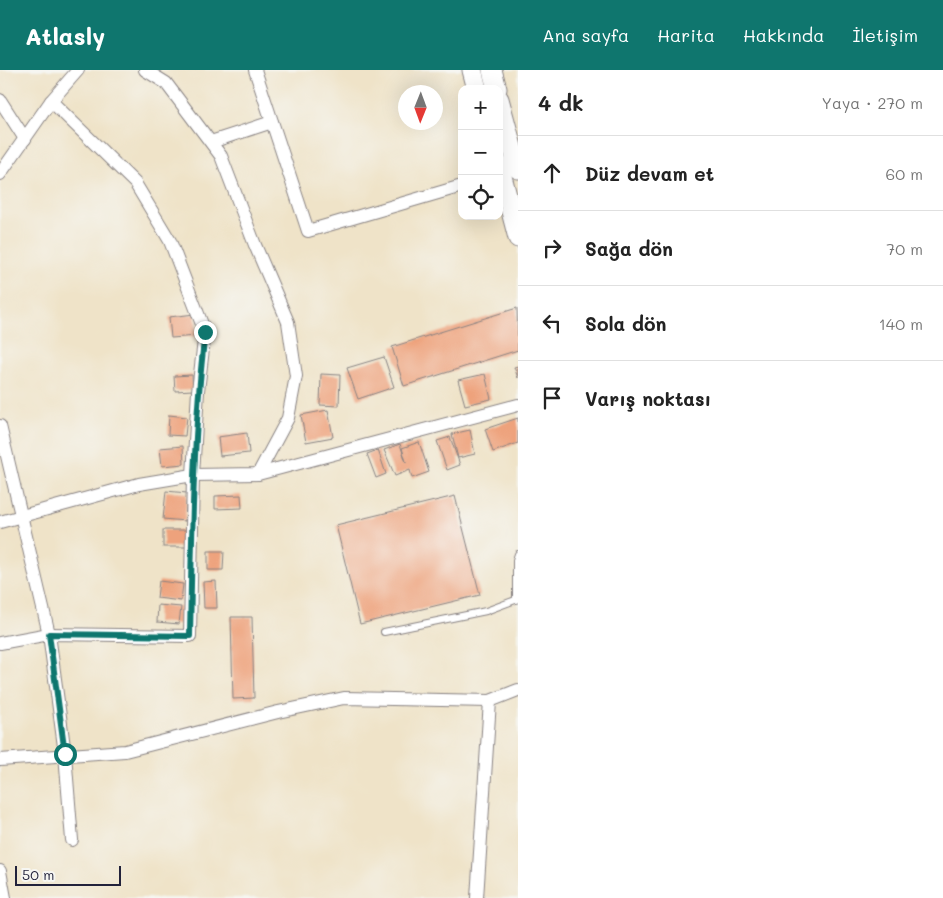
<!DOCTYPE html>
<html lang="tr">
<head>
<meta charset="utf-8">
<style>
  body { margin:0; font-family:Mali,sans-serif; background:#f2f2f2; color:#222 }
  .controls { position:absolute; right:15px; top:15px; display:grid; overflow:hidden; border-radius:10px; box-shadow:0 5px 20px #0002 }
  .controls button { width:45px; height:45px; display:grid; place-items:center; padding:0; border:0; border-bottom:1px solid #e0e0e0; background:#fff; color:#222; font:25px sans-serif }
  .compass { position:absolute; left:398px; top:15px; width:45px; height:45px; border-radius:50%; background:#fff; box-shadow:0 5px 20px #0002; rotate:181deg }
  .scale { position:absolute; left:15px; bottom:12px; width:106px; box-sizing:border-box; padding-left:5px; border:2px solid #22223b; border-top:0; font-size:14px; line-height:18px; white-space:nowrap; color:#22223b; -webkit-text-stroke:4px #f6f6f2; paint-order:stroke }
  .stop { position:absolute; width:15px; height:15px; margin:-11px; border:4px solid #0f766e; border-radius:50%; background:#fff }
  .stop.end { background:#0f766e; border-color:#fff; box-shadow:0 1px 5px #0008 }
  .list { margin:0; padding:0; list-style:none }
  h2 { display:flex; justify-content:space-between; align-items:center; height:65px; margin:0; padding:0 20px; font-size:21px }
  h2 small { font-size:16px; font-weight:400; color:#767676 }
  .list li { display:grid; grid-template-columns:32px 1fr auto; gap:15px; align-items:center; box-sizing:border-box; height:75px; padding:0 20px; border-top:1px solid #e0e0e0 }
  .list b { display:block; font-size:19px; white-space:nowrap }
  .list em { font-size:16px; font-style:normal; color:#767676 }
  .icon { flex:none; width:28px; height:28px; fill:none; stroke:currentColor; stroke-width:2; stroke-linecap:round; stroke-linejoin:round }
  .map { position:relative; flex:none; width:518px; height:828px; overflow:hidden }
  header { display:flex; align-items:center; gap:30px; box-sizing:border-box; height:70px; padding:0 25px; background:#0f766e; color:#fff }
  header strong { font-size:24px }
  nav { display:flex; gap:28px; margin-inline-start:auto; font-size:18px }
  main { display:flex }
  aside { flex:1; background:#fff }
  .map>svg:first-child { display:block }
  .building { fill:#eea27b }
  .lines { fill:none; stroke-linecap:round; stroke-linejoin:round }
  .lane-casing { stroke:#888282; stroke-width:8 }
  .street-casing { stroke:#888282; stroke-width:14 }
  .secondary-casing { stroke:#888282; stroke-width:21 }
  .lane { stroke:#fff; stroke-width:6 }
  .street { stroke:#fff; stroke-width:12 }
  .secondary { stroke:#fff; stroke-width:19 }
  .route { stroke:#0f766e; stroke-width:6 }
</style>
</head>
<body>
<header>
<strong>Atlasly</strong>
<nav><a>Ana sayfa</a><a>Harita</a><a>Hakkında</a><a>İletişim</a></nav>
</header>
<main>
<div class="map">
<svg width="518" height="828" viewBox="0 0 518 828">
  <rect width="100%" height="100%" fill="#f6f6f2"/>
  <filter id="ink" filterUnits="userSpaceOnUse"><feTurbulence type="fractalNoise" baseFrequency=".02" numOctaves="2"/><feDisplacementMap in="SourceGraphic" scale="10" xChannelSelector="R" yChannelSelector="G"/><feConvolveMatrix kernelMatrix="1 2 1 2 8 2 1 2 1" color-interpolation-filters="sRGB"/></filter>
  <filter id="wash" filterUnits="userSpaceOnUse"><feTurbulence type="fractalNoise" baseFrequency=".0096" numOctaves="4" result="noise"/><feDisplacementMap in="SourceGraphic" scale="20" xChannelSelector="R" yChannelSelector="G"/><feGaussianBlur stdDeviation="1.12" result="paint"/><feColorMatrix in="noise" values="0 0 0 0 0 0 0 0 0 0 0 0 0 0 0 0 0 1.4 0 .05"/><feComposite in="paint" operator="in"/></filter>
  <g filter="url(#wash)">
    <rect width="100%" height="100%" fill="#efe3c8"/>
    <g id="blocks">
      <!-- building -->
      <g class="building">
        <path d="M517,238l1,42 -114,36 -12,-39z"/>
        <path d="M195,244l2,22 -26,2 -2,-21z"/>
        <path d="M384,287l10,30 -36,12 -11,-31z"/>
        <path d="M518,296v12l-4,-11z"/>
        <path d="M321,304l19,1 -1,31 -19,-1z"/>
        <path d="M485,304l6,25 -26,6 -7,-25z"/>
        <path d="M192,305l1,15 -18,1 -1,-15z"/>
        <path d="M328,340l5,27 -27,5 -5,-27z"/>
        <path d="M169,345l18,2 -2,19 -17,-1z"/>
        <path d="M518,348v25l-25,9 -8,-23z"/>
        <path d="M470,360l5,24 -17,4 -6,-24z"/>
        <path d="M247,363l2,20 -29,3 -2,-19z"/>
        <path d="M450,367l10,28 -13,5 -10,-29z"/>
        <path d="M419,372l10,30 -17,6 -2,-8 -15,6 -11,-26 16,-6 6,18 -4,-14z"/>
        <path d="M183,376l1,18 -22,2 -2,-18z"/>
        <path d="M378,380l8,24 -10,4 -9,-24z"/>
        <path d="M166,421l21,2 -2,28 -22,-2z"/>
        <path d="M241,425l1,13 -27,1v-13z"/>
        <path d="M455,426l25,99 -120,29 -24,-99z"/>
        <rect x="163" y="460" width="23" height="17"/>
        <path d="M208,481h16l-1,19h-15z"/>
        <path d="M159,511l24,3 -2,17 -24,-3z"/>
        <path d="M216,511l1,27h-13l-1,-26z"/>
        <path d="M158,535l23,2 -2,17 -22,-2z"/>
        <path d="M231,547h21l2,81 -21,1z"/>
      </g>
    </g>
  </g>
  <g filter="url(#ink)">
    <use href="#blocks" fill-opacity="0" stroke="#888282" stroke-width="1"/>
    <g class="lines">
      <defs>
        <g id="lane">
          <path d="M516,530v-40l2,-6"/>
          <path d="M384,562l102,-21 32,-12"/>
        </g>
        <g id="street">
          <path d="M145,0l21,13 55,73 34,89 33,77 8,54 -8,42 -30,56"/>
          <path d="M255,0l53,161 154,-45"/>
          <path d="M0,30l25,39"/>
          <path d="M211,72l61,-20"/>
          <path d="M0,104l51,-73 27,-31"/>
          <path d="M0,356l49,208 16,120 7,86"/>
          <path d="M0,452l139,-38 54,-9 65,-1 260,-69"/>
          <path d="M0,573l49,-9 141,2 3,-161 5,-84 7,-59 -35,-91 -35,-58 -84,-82"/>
          <path d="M0,690l125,-9 153,-39 66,-14 146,3 28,-11"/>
          <path d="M0,801l5,27"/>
          <path d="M477,828l13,-197"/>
        </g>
        <g id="secondary">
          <path d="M472,0l5,19"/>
          <path d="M492,0l5,19"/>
          <path d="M499,29l19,70"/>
          <path d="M499,95l19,73"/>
        </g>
      </defs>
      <!-- lane casing -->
      <use href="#lane" class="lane-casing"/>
      <!-- street casing -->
      <use href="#street" class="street-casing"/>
      <!-- secondary casing -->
      <use href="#secondary" class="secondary-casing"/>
      <!-- lane -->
      <use href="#lane" class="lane"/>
      <!-- street -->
      <use href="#street" class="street"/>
      <!-- secondary -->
      <use href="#secondary" class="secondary"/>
    </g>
  </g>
  <g class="lines" filter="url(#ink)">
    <!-- route -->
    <path class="route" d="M65,684l-16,-120 141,2c2,-102 3,-203 15,-304"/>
  </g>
</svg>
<div class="controls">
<button>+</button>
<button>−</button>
<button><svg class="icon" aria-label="locate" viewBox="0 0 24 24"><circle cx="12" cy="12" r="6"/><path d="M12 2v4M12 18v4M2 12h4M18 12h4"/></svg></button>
</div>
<svg class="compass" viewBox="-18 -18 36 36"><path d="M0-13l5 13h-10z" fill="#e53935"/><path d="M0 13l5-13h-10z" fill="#767676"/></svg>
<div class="scale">50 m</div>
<div class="stop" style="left:65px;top:684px"></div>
<div class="stop end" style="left:205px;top:262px"></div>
</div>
<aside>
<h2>4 dk<small>Yaya · 270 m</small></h2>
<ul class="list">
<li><svg class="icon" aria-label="ahead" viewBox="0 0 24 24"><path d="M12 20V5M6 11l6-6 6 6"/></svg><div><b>Düz devam et</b></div><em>60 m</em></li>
<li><svg class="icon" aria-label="right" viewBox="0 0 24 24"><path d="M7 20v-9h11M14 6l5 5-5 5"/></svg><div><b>Sağa dön</b></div><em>70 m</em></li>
<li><svg class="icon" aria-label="left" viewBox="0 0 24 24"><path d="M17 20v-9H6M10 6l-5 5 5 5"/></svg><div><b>Sola dön</b></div><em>140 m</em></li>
<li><svg class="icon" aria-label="arrive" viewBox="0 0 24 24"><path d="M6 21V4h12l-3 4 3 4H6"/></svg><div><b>Varış noktası</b></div></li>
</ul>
</aside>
</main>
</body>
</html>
